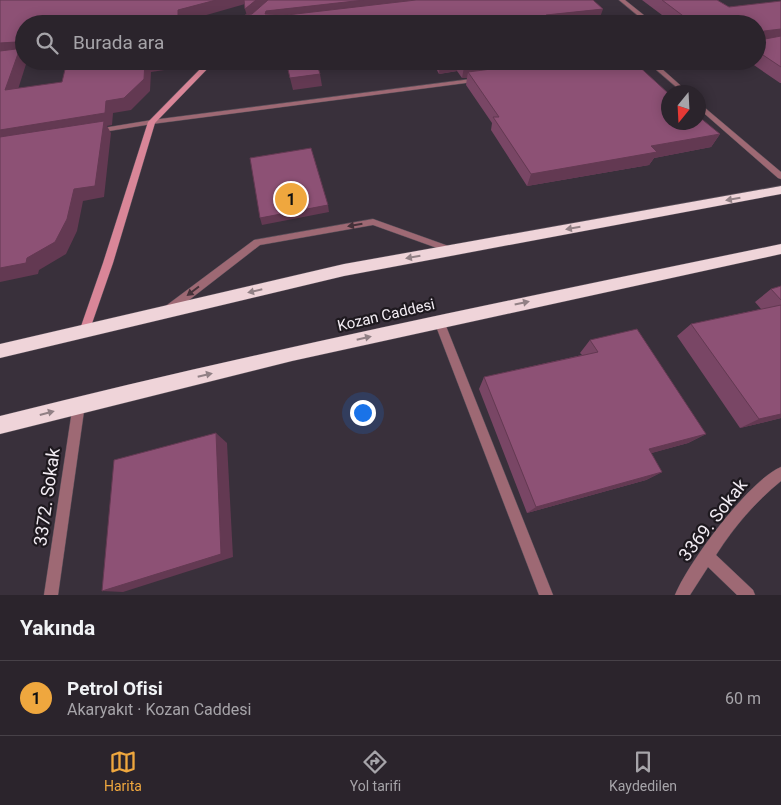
<!DOCTYPE html>
<html lang="tr">
<head>
<meta charset="utf-8">
<style>
  body { margin:0; font-family:Roboto,sans-serif; background:#332c34; color:#f1f3f6 }
  .compass { position:absolute; left:661px; top:85px; width:45px; height:45px; border-radius:50%; background:#2b242c; box-shadow:0 2px 12px #0003; rotate:198deg }
  .you { position:absolute; left:362px; top:412px; width:18px; height:18px; margin:-12px; border:4px solid #fff; border-radius:50%; background:#1a73e8; box-shadow:0 0 0 8px #1a73e833 }
  .badge { display:grid; place-items:center; width:32px; height:32px; border-radius:50%; background:#efa73e; color:#111; font-size:16px; font-weight:700 }
  .pin { position:absolute; translate:-50% -50%; border:2px solid #fff; box-shadow:0 1px 5px #0006 }
  .list { margin:0; padding:0; list-style:none }
  h2 { display:flex; justify-content:space-between; align-items:center; height:65px; margin:0; padding:0 20px; font-size:21px }
  h2 small { font-size:16px; font-weight:400; color:#a6a4a9 }
  .list li { display:grid; grid-template-columns:32px 1fr auto; gap:15px; align-items:center; box-sizing:border-box; height:75px; padding:0 20px; border-top:1px solid #474148 }
  .list b { display:block; font-size:19px; white-space:nowrap }
  .list p { margin:0; font-size:16px; white-space:nowrap; color:#a6a4a9 }
  .list em { font-size:16px; font-style:normal; color:#a6a4a9 }
  .icon { flex:none; width:28px; height:28px; fill:none; stroke:currentColor; stroke-width:2; stroke-linecap:round; stroke-linejoin:round }
  .map { position:relative; flex:none; width:781px; height:595px; overflow:hidden }
  .search { position:absolute; background:#2b242c; box-shadow:0 2px 12px #0003; left:15px; right:15px; top:15px; height:55px; display:flex; align-items:center; gap:12px; box-sizing:border-box; padding:0 18px; border-radius:28px; color:#a6a4a9; font-size:19px }
  .sheet { height:140px; background:#2b242c }
  nav { display:flex; justify-content:space-around; align-items:center; box-sizing:border-box; height:70px; border-top:1px solid #474148; background:#2b242c; font-size:14px; color:#a6a4a9 }
  nav a { display:grid; justify-items:center; gap:2px }
  nav .on { color:#efa73e }
  .map>svg:first-child { display:block }
  .lines { fill:none; stroke-linecap:round; stroke-linejoin:round }
  .lane-casing { stroke:#574e58; stroke-width:1 }
  .street-casing { stroke:#574e58; stroke-width:1 }
  .secondary-casing { stroke:#574e58; stroke-width:1 }
  .highway-casing { stroke:#574e58; stroke-width:1 }
  .lane { fill:#9e6974; fill-rule:evenodd }
  .street { fill:#9e6974; fill-rule:evenodd }
  .secondary { fill:#d98698; fill-rule:evenodd }
  .highway { fill:#efd4d9; fill-rule:evenodd }
  .wall { fill:#794665 }
  .shaded-wall { fill:#633952 }
  .building { fill:#8d5175; stroke:#633952 }
  .oneway { fill:#918085 }
  .oneway2 { fill:#443139 }
  .labels { text-anchor:middle; stroke-width:4.5; stroke-linejoin:round; paint-order:stroke }
  .street-label { font-size:15px; fill:#f2ecf3; stroke:#1e191f }
  .near-street-label { font-size:18px; fill:#f2ecf3; stroke:#1e191f }
</style>
</head>
<body>
<div class="map">
<svg width="781" height="595" viewBox="0 0 781 595">
  <rect width="100%" height="100%" fill="#39303b"/>
  <g class="lines">
    <defs>
      <path id="lane" d="M373,219l81,29 2,2 -5,3 -78,-28 -113,20 -89,69 -4,1 -4,-1 -1,-3 1,-3 91,-68z"/>
      <g id="street">
        <path d="M619,0h6l30,24h-7z"/>
        <path d="M614,61h18l-32,6 -3,-2z"/>
        <path d="M646,61h7l35,31h-6z"/>
        <path d="M479,78l3,2 -1,1 -329,43 -55,9 -4,-2 4,-2 55,-9z"/>
        <path d="M698,102l83,70v7l-3,-1 -80,-70z"/>
        <path d="M439,317l4,1 1,3 109,274h-14l-105,-274 1,-3z"/>
        <path d="M79,398l4,2 2,4 -27,191h-14l29,-191 2,-4z"/>
        <path d="M781,467v14c-26,21 -47,46 -65,74l37,35 2,5h-18l-29,-28 -18,28h-15c13,-32 74,-115 106,-128z"/>
      </g>
      <path id="secondary" d="M208,61h7l-60,62 -42,140 -24,69 -1,3 -4,2 -4,-2 -1,-3 24,-69 45,-141z"/>
      <g id="highway">
        <path d="M781,186v8l-437,82 -344,82v-14l344,-80z"/>
        <path d="M781,244v10l-489,107 -292,73v-18c259,-65 520,-118 781,-172z"/>
      </g>
    </defs>
    <!-- lane casing -->
    <use href="#lane" class="lane-casing"/>
    <!-- street casing -->
    <use href="#street" class="street-casing"/>
    <!-- secondary casing -->
    <use href="#secondary" class="secondary-casing"/>
    <!-- highway casing -->
    <use href="#highway" class="highway-casing"/>
    <!-- lane -->
    <use href="#lane" class="lane"/>
    <!-- street -->
    <use href="#street" class="street"/>
    <!-- secondary -->
    <use href="#secondary" class="secondary"/>
    <!-- highway -->
    <use href="#highway" class="highway"/>
  </g>
  <!-- wall -->
  <g class="wall">
    <path d="M642,0h75l12,7 52,-6v82h-1l-32,-22h9v-37h-83z"/>
    <path d="M432,61h158l4,4 74,57 52,12 -9,13 -57,11 -5,7 -122,21 -36,-56 1,-7 -26,-38 1,-7h-5l-5,-7 -18,3z"/>
    <path d="M781,286v132l-41,10 -63,-92 14,-12 70,-15 -6,-7 16,-13z"/>
    <path d="M590,340l116,94 -18,9 -37,10 11,19 -16,8 -119,33 -48,-124 5,-12 98,-22 -2,-2z"/>
  </g>
  <!-- shaded-wall -->
  <g class="shaded-wall">
    <path d="M216,0h28l1,4 -63,18v2h-4v-14z"/>
    <path d="M256,0h15l-23,20 -3,-11z"/>
    <path d="M364,0h97l-192,22 -4,-8 1,-3z"/>
    <path d="M603,9l-4,11 -35,4h-20l2,-9z"/>
    <path d="M781,29v10l-24,3 7,-11z"/>
    <path d="M24,37v24h3l-13,41 -9,-12 -5,-34v-13l16,-1 4,6z"/>
    <path d="M145,61h33v7l-27,4 -1,19 -19,19 -18,3 -1,12 -5,1 4,7 -7,64 -21,4 -6,30 -11,23 -27,16 -1,4 -38,8v-152l106,-29z"/>
    <path d="M444,61h15l-2,10 -18,3 1,-12z"/>
    <path d="M507,61h70l-109,11 -1,6h-5l2,-11z"/>
    <path d="M320,74l2,12 -29,4 -3,-12z"/>
    <path d="M720,134l-9,13 -57,11 -5,7 -122,21 4,-12 120,-28z"/>
    <path d="M328,205l1,7 -67,13 -2,-7z"/>
    <path d="M781,414v4l-41,10 19,-9z"/>
    <path d="M216,433l11,10 6,114 -110,35 -21,-1z"/>
    <path d="M706,434l-18,9 -54,15 15,-9z"/>
    <path d="M662,472l-16,8 -119,33 9,-6z"/>
  </g>
  <!-- building -->
  <g class="building">
    <path d="M0,0h216l-38,10v14h-154v13l-19,53 57,-8 5,-21h78l-1,18 -20,19 -18,3 -1,12 -105,17v-79l16,-2 2,-6 -2,-1 -16,1z"/>
    <path d="M244,0h12l-11,9z"/>
    <path d="M268,0h96l-98,11 -1,3 22,1 129,-15h177l10,9 -57,6 8,9h-307l-2,-9 7,-1z"/>
    <path d="M662,0h55l12,7 52,-6v28l-17,2 -1,2 2,6 16,-3v31l-24,-16v-27h-63z"/>
    <path d="M286,61h30l4,13 -30,4z"/>
    <path d="M460,61h47l-43,6z"/>
    <path d="M553,61h37l4,4 39,-4 35,32v29h30v-6l22,18 -69,12 6,6 -126,22 -38,-57h6l-31,-45z"/>
    <path d="M104,121l-9,65 -21,3 -7,30 -12,23 -28,16 -1,5 -26,5v-131z"/>
    <path d="M311,148l17,57 -68,13 -10,-60z"/>
    <path d="M781,286v14l-10,-11z"/>
    <path d="M781,305v109l-22,5 -68,-95z"/>
    <path d="M637,329l69,105 -57,15 13,23 -126,35 -52,-130 114,-25 -8,-12z"/>
    <path d="M216,433l5,121 -119,37 12,-131z"/>
  </g>
  <!-- one-way arrows -->
  <defs><path id="oneway-solid" d="M-6-.8H1V-3.2L6.5 0L1 3.2V.8H-6Z" transform="scale(1.25)"/></defs>
  <g class="oneway">
    <use href="#oneway-solid" transform="translate(733 199) rotate(170)"/>
    <use href="#oneway-solid" transform="translate(573 228) rotate(170)"/>
    <use href="#oneway-solid" transform="translate(413 257) rotate(170)"/>
    <use href="#oneway-solid" transform="translate(255 291) rotate(167)"/>
    <use href="#oneway-solid" transform="translate(522 303) rotate(-12)"/>
    <use href="#oneway-solid" transform="translate(364 338) rotate(-13)"/>
    <use href="#oneway-solid" transform="translate(205 375) rotate(-13)"/>
    <use href="#oneway-solid" transform="translate(47 413) rotate(-15)"/>
  </g>
  <g class="oneway2">
    <use href="#oneway-solid" transform="translate(355 225) rotate(170)"/>
    <use href="#oneway-solid" transform="translate(193 291) rotate(143)"/>
  </g>
  <g class="labels">
    <!-- street labels -->
    <g class="street-label">
      <text transform="translate(386 315) rotate(-13)" y="5">Kozan Caddesi</text>
    </g>
    <!-- near-street labels -->
    <g class="near-street-label">
      <text transform="translate(47 497) rotate(-82)" y="6">3372. Sokak</text>
      <text transform="translate(713 520) rotate(-52)" y="6">3369. Sokak</text>
    </g>
  </g>
</svg>
<svg class="compass" viewBox="-18 -18 36 36"><path d="M0-13l5 13h-10z" fill="#e53935"/><path d="M0 13l5-13h-10z" fill="#a6a4a9"/></svg>
<div class="you"></div>
<div class="pin badge" style="left:291px;top:199px">1</div>
<div class="search"><svg class="icon" aria-label="search" viewBox="0 0 24 24"><circle cx="10" cy="10" r="6"/><path d="M15 15l6 6"/></svg>Burada ara</div>
</div>
<section class="sheet">
<h2>Yakında<small></small></h2>
<ul class="list">
<li><span class="badge">1</span><div><b>Petrol Ofisi</b><p>Akaryakıt · Kozan Caddesi</p></div><em>60 m</em></li>
</ul>
</section>
<nav>
<a class="on"><svg class="icon" aria-label="map" viewBox="0 0 24 24"><path d="M3 6l6-2 6 2 6-2v14l-6 2-6-2-6 2zM9 4v14M15 6v14"/></svg>Harita</a>
<a><svg class="icon" aria-label="directions" viewBox="0 0 24 24"><path d="M12 3l9 9-9 9-9-9zM9 14v-3h6M13 9l2 2-2 2"/></svg>Yol tarifi</a>
<a><svg class="icon" aria-label="saved" viewBox="0 0 24 24"><path d="M7 4h10v16l-5-4-5 4z"/></svg>Kaydedilen</a>
</nav>
</body>
</html>
